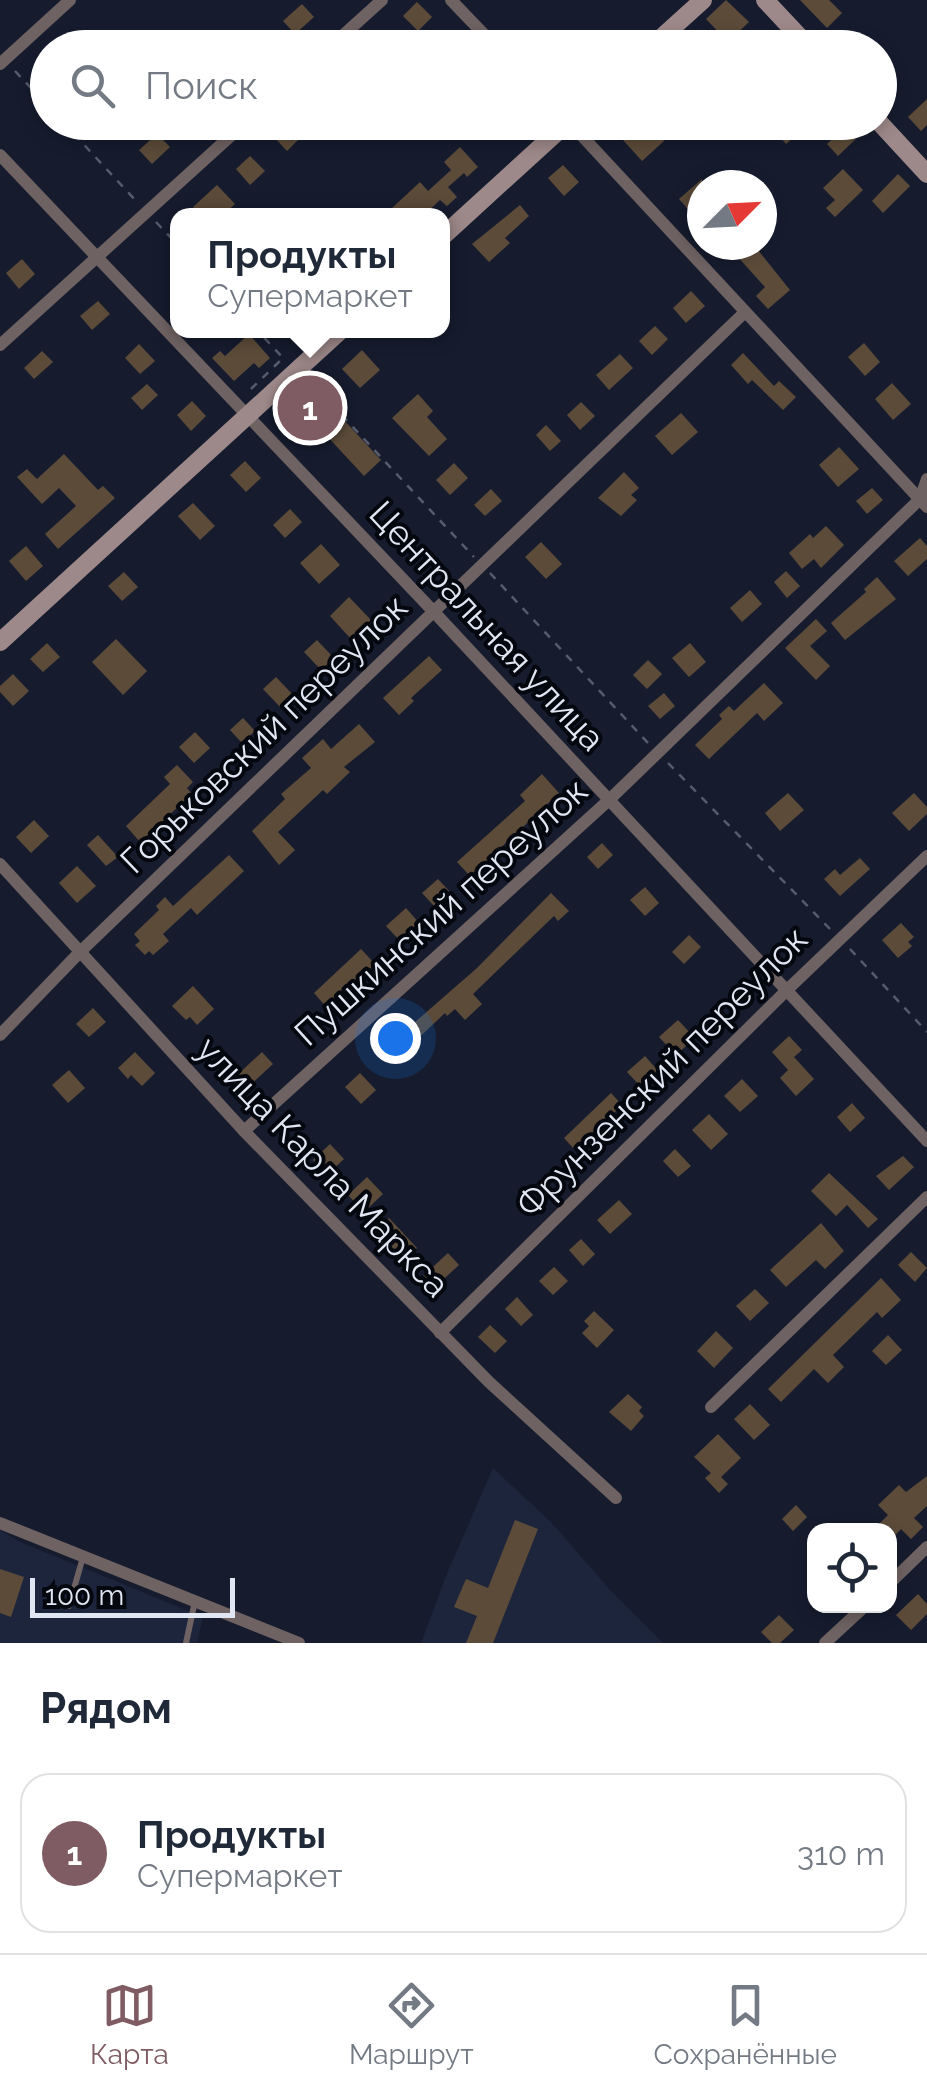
<!DOCTYPE html>
<html lang="ru">
<head>
<meta charset="utf-8">
<style>
  body { margin:0; font-family:Raleway,sans-serif; background:#f6f6f7; color:#1f2937 }
  .controls { position:absolute; right:30px; bottom:30px; display:grid; overflow:hidden; border-radius:20px; box-shadow:0 5px 15px #0003 }
  .controls button { width:90px; height:90px; display:grid; place-items:center; padding:0; border:0; border-bottom:2px solid #e0e1e3; background:#fff; color:#1f2937; font:50px sans-serif }
  .compass { position:absolute; left:687px; top:170px; width:90px; height:90px; border-radius:50%; background:#fff; box-shadow:0 5px 15px #0003; rotate:66deg }
  .scale { position:absolute; left:30px; bottom:25px; width:205px; box-sizing:border-box; padding-left:10px; border:5px solid #e1e6f3; border-top:0; font-size:28px; line-height:35px; white-space:nowrap; color:#e1e6f3; -webkit-text-stroke:8px #05070e; paint-order:stroke }
  .you { position:absolute; left:395px; top:1038px; width:35px; height:35px; margin:-25px; border:8px solid #fff; border-radius:50%; background:#1a73e8; box-shadow:0 0 0 15px #1a73e833 }
  .badge { display:grid; place-items:center; width:65px; height:65px; border-radius:50%; background:#7f5c64; color:#fff; font-size:32px; font-weight:700 }
  .pin { position:absolute; translate:-50% -50%; border:5px solid #fff; box-shadow:0 2px 10px #0006 }
  .popup { position:absolute; left:170px; top:208px; width:280px; height:130px; box-sizing:border-box; display:grid; place-content:center; border-radius:20px; background:#fff; filter:drop-shadow(0 2px 8px #0005); font-size:32px; white-space:nowrap; color:#747a83 }
  .popup b { font-size:38px; color:#1f2937 }
  .popup::after { content:''; position:absolute; left:50%; top:100%; margin-left:-20px; border:20px solid transparent; border-top-color:#fff }
  .list { margin:0; padding:0; list-style:none }
  h2 { display:flex; justify-content:space-between; align-items:center; height:130px; margin:0; padding:0 40px; font-size:42px }
  h2 small { font-size:32px; font-weight:400; color:#747a83 }
  .list li { display:grid; grid-template-columns:65px 1fr auto; gap:30px; align-items:center; box-sizing:border-box; height:160px; margin:0 20px 20px; padding:0 20px; border:2px solid #e0e1e3; border-radius:30px }
  .list b { display:block; font-size:38px; white-space:nowrap }
  .list p { margin:0; font-size:32px; white-space:nowrap; color:#747a83 }
  .list em { font-size:32px; font-style:normal; color:#747a83 }
  .icon { flex:none; width:55px; height:55px; fill:none; stroke:currentColor; stroke-width:2; stroke-linecap:round; stroke-linejoin:round }
  .map { position:relative; flex:none; width:927px; height:1643px; overflow:hidden }
  .search { position:absolute; background:#fff; box-shadow:0 5px 15px #0003; left:30px; right:30px; top:30px; height:110px; display:flex; align-items:center; gap:25px; box-sizing:border-box; padding:0 35px; border-radius:55px; color:#747a83; font-size:38px }
  .sheet { height:310px; background:#fff }
  nav { display:flex; justify-content:space-around; align-items:center; box-sizing:border-box; height:140px; border-top:2px solid #e0e1e3; background:#fff; font-size:28px; color:#747a83 }
  nav a { display:grid; justify-items:center; gap:5px }
  nav .on { color:#7f5c64 }
  .map>svg:first-child { display:block }
  .built { fill:#1d253d }
  .building { fill:#5c4b39 }
  .lines { fill:none; stroke-linecap:round; stroke-linejoin:round }
  .path { stroke:#575c6d; stroke-width:2.5; stroke-dasharray:8 8; stroke-linecap:butt }
  .lane { stroke:#6f6262; stroke-width:6 }
  .street { stroke:#6f6262; stroke-width:12 }
  .secondary { stroke:#9e898a; stroke-width:18 }
  .labels { text-anchor:middle; stroke-width:8; stroke-linejoin:round; paint-order:stroke }
  .street-label { font-size:35px; fill:#e1e6f3; stroke:#05070e }
</style>
</head>
<body>
<div class="map">
<svg width="927" height="1643" viewBox="0 0 927 1643">
  <rect width="100%" height="100%" fill="#161c2e"/>
  <!-- built -->
  <g class="built">
    <path d="M493,1468l58,54 60,69 52,52h-242l25,-67z"/>
    <path d="M0,1530l18,11 185,76 -6,26h-197z"/>
  </g>
  <!-- building -->
  <g class="building">
    <path d="M726,0l23,22 -21,20 -22,-23z"/>
    <path d="M800,0h29l13,13 -15,15z"/>
    <path d="M417,2l15,15 -14,14 -15,-15z"/>
    <path d="M302,4l12,13 -19,17 -12,-13z"/>
    <path d="M927,99v26l-6,6 -13,-14z"/>
    <path d="M288,122h9l9,10 -19,19 -14,-15z"/>
    <path d="M594,122h54l16,19 -22,20 -28,-31 -7,6z"/>
    <path d="M767,122h44l-25,22z"/>
    <path d="M850,122l11,12 -23,22 -11,-12z"/>
    <path d="M157,134l13,13 -18,17 -13,-14z"/>
    <path d="M460,147l18,20 -11,10 -3,-4 -16,14 9,10 -10,9 -7,-6 -17,16h-27l-5,-7 29,-27 8,9 23,-21 -7,-8z"/>
    <path d="M250,156l15,15 -15,14 -14,-16z"/>
    <path d="M563,165l16,17 -15,14 -16,-18z"/>
    <path d="M843,169l20,21 -28,27 -9,-9 9,-8 -12,-12z"/>
    <path d="M898,174l12,12 -27,27 -11,-12z"/>
    <path d="M702,179v46l-23,-26z"/>
    <path d="M217,185l18,19 -13,12h-21l-8,-9z"/>
    <path d="M520,205l9,11 -24,22 5,5 -21,19 -17,-18z"/>
    <path d="M727,245h27l36,45 -22,19 -12,-13 9,-9z"/>
    <path d="M22,259l13,15 -16,15 -13,-16z"/>
    <path d="M691,291l14,15 -19,17 -13,-15z"/>
    <path d="M98,301l12,13 -18,16 -12,-14z"/>
    <path d="M655,326l13,13 -16,16 -13,-14z"/>
    <path d="M249,334l21,24 -11,10 -5,-5 -20,18 -22,-23 8,-7 5,5z"/>
    <path d="M864,343l16,19 -15,14 -17,-19z"/>
    <path d="M139,344l16,17 -15,13 -15,-16z"/>
    <path d="M362,350l18,20 -20,18 -18,-19z"/>
    <path d="M42,351l11,11 -19,17 -10,-11z"/>
    <path d="M743,353l31,33 5,-5 17,16 -13,13 -31,-30 -4,4 -17,-19z"/>
    <path d="M620,354l13,14 -24,22 -13,-15z"/>
    <path d="M892,383l19,21 -18,16 -18,-21z"/>
    <path d="M147,384l11,11 -16,15 -11,-12z"/>
    <path d="M317,391l64,69 -17,16 -64,-69z"/>
    <path d="M418,394l15,17 -6,6 20,22 -18,17 -37,-38z"/>
    <path d="M192,401l14,15 -15,15 -14,-16z"/>
    <path d="M581,402l14,14 -15,14 -13,-15z"/>
    <path d="M681,413l17,19 -26,23 -17,-19z"/>
    <path d="M546,425l15,16 -11,10 -14,-16z"/>
    <path d="M839,447l20,22 -21,18 -19,-22z"/>
    <path d="M64,454l34,36 5,-4 12,12 -57,51 -13,-15 31,-28 -17,-18 -17,16 -25,-27 10,-8 10,10z"/>
    <path d="M245,461l16,17 -15,14 -16,-17z"/>
    <path d="M454,463l14,15 -18,17 -14,-15z"/>
    <path d="M624,472l15,16 -8,7 6,5 -16,16 -23,-18z"/>
    <path d="M872,488l11,12 -16,14 -11,-13z"/>
    <path d="M491,489l11,12 -17,15 -11,-11z"/>
    <path d="M193,503l22,23 -15,14 -22,-24z"/>
    <path d="M290,509l12,13 -17,16 -12,-13z"/>
    <path d="M826,526l18,19 -23,23 -7,-9 -12,10 -13,-16 21,-19 3,4z"/>
    <path d="M920,538l7,8v13l-19,17 -14,-15z"/>
    <path d="M541,542l21,22 -16,15 -21,-22z"/>
    <path d="M321,544l19,21 -21,19 -19,-21z"/>
    <path d="M26,546l17,20 -17,15 -17,-20z"/>
    <path d="M786,571l14,15 -13,12 -13,-16z"/>
    <path d="M124,572l14,15 -16,14 -14,-15z"/>
    <path d="M877,577l19,22 -51,41 -14,-17 35,-31 -2,-3z"/>
    <path d="M750,590l12,14 -20,18 -12,-14z"/>
    <path d="M349,597l22,23 -20,19 -21,-23z"/>
    <path d="M816,619l11,12 -17,15 20,20 -14,14 -31,-32z"/>
    <path d="M116,639l31,32 -24,24 -31,-33z"/>
    <path d="M317,640l17,18 -13,12 -17,-18z"/>
    <path d="M47,643l13,14 -17,15 -13,-13z"/>
    <path d="M690,643l16,19 -17,15 -17,-19z"/>
    <path d="M429,656l13,14 -31,28 3,3 -15,14 -16,-17z"/>
    <path d="M648,660l14,14 -15,15 -14,-14z"/>
    <path d="M13,674l16,17 -16,15 -13,-14v-6z"/>
    <path d="M276,677l19,20 -13,12 -19,-20z"/>
    <path d="M764,683l19,20 -19,18 -7,-8 -48,46 -14,-14 27,-26 -3,-4 10,-9 5,5z"/>
    <path d="M664,693l11,13 -15,13 -12,-13z"/>
    <path d="M243,718l12,13 -13,12 -12,-13z"/>
    <path d="M359,724l16,18 -31,25 6,5 -23,22 -4,-4 -45,42 17,18 -16,15 -27,-34 33,-32 -4,-5 30,-26 -9,-10 21,-19 8,10z"/>
    <path d="M195,732l15,16 -16,15 -15,-16z"/>
    <path d="M177,765l16,17 -6,6 5,6 -52,48 -14,-16 44,-42 -6,-7z"/>
    <path d="M542,774l17,19 -66,62 7,8 -9,8 -7,-8 -14,13 -13,-14 68,-61 -5,-6z"/>
    <path d="M788,793l16,17 -24,21 -15,-18z"/>
    <path d="M914,793l13,14v7l-18,17 -17,-18z"/>
    <path d="M34,820l15,16 -18,17 -15,-16z"/>
    <path d="M98,835l20,22 -12,9 -19,-21z"/>
    <path d="M602,843l11,12 -15,14 -11,-12z"/>
    <path d="M229,855l15,16 -47,44 -6,-7 -28,26 6,7 -16,14 -4,-4 -4,4 -10,-10 5,-4 -6,-7 25,-24 -3,-4 9,-9 8,9z"/>
    <path d="M860,858l10,11 -30,27 -16,-17 11,-10 5,6z"/>
    <path d="M77,866l19,20 -19,17 -18,-20z"/>
    <path d="M438,879l13,14 -16,14 -13,-14z"/>
    <path d="M645,887l14,16 -14,13 -15,-16z"/>
    <path d="M551,893l18,18 -11,10 -4,-5 -81,78 9,10 -17,16 -10,-11 -8,7 -2,-3 -36,34 -10,-11 78,-68z"/>
    <path d="M406,908l14,16 -19,18 -15,-16z"/>
    <path d="M901,923l13,14 -6,5 4,4 -14,12 -16,-18z"/>
    <path d="M689,935l12,12 -17,17 -12,-12z"/>
    <path d="M361,949l14,15 -47,45 -14,-16z"/>
    <path d="M193,986l21,23 -17,16 -7,-8 -4,3 -14,-14z"/>
    <path d="M93,1008l13,14 -17,15 -13,-13z"/>
    <path d="M678,1020l17,18 -19,17 -17,-18z"/>
    <path d="M789,1036l13,14 -8,7 20,22 -18,17 -16,-18 8,-8 -16,-18z"/>
    <path d="M135,1052l20,21 -13,13 -11,-11 -3,4 -10,-11z"/>
    <path d="M262,1052l11,12 -27,25 -11,-12z"/>
    <path d="M645,1056l14,16 -17,16 -15,-16z"/>
    <path d="M69,1070l16,18 -17,15 -16,-18z"/>
    <path d="M360,1073l16,17 -15,14 -16,-17z"/>
    <path d="M742,1079l16,17 -18,16 -16,-16z"/>
    <path d="M611,1093l11,12 -46,46 -12,-13z"/>
    <path d="M852,1103l13,15 -15,14 -13,-15z"/>
    <path d="M709,1114l19,20 -17,16 -19,-20z"/>
    <path d="M330,1144l14,15 -17,16 -14,-15z"/>
    <path d="M675,1149l16,17 -13,11 -15,-16z"/>
    <path d="M903,1156l11,11 -25,23 -13,-14z"/>
    <path d="M829,1173l49,46 -10,9 -21,-23 -11,11 -25,-25z"/>
    <path d="M367,1177l16,17 -19,18 -16,-17z"/>
    <path d="M619,1200l13,14 -22,20 -13,-14z"/>
    <path d="M389,1218l28,30 -13,13 -28,-30z"/>
    <path d="M821,1223l23,28 -19,18 -9,-9 -30,27 -16,-17z"/>
    <path d="M581,1239l14,15 -12,12 -14,-16z"/>
    <path d="M911,1252l16,16 -12,14 -17,-17z"/>
    <path d="M448,1253l11,12 -25,23 -11,-12z"/>
    <path d="M554,1267l14,14 -15,14 -14,-14z"/>
    <path d="M881,1278l20,22 -19,18 -5,-6 -44,43 11,12 -16,16 -14,-14 -33,33 -13,-13z"/>
    <path d="M755,1289l14,14 -19,18 -14,-15z"/>
    <path d="M517,1297l16,18 -12,11 -16,-17z"/>
    <path d="M594,1311l20,19 -17,18 -15,-15 7,-7 -5,-5z"/>
    <path d="M490,1325l17,16 -12,12 -17,-16z"/>
    <path d="M716,1331l17,17 -19,20 -17,-17z"/>
    <path d="M888,1335l14,15 -16,15 -14,-14z"/>
    <path d="M628,1394l14,13 -3,4 5,5 -13,15 -22,-19z"/>
    <path d="M750,1404l20,21 -16,15 -20,-21z"/>
    <path d="M718,1434l23,24 -20,19 7,7 -9,9 -14,-15 6,-5 -17,-16z"/>
    <path d="M927,1476v30l-13,12 9,9 -12,12 -10,-10 -11,12v-11h-17l15,-15 -10,-10 21,-20 7,7z"/>
    <path d="M796,1505l11,12 -14,14 -11,-12z"/>
    <path d="M515,1520l23,9 -45,114h-27l11,-27 -23,-9 12,-28 22,9z"/>
    <path d="M0,1569l24,8 -13,40 -11,-4z"/>
    <path d="M918,1594l9,10v10l-16,16 -15,-15z"/>
    <path d="M779,1615l15,15 -14,13h-8l-11,-11z"/>
  </g>
  <g class="lines">
    <!-- path -->
    <g class="path">
      <path d="M15,71l33,35"/>
      <path d="M63,122l74,80"/>
      <path d="M156,222l22,23"/>
      <path d="M309,380l165,177"/>
      <path d="M251,389l32,-31 -26,-28"/>
      <path d="M490,573l158,170"/>
      <path d="M668,763l162,166"/>
      <path d="M850,949l77,83"/>
    </g>
    <!-- lane -->
    <g class="lane">
      <path d="M56,1603l13,3 14,-49"/>
      <path d="M186,1643l9,-42"/>
    </g>
    <!-- street -->
    <g class="street">
      <path d="M451,0l46,48"/>
      <path d="M329,48l53,-48"/>
      <path d="M0,64l70,-64"/>
      <path d="M569,122l358,385"/>
      <path d="M0,155l434,457 493,529"/>
      <path d="M0,345l246,-223"/>
      <path d="M0,864l244,267 245,251 127,116"/>
      <path d="M0,1035l80,-83 665,-640"/>
      <path d="M244,1131l365,-331 311,-301 7,-20"/>
      <path d="M440,1333l347,-343 140,-134"/>
      <path d="M711,1407l216,-210"/>
      <path d="M0,1523l299,120"/>
      <path d="M890,1583l37,-36"/>
      <path d="M825,1643l40,-37"/>
    </g>
    <!-- secondary -->
    <g class="secondary">
      <path d="M765,0l45,48"/>
      <path d="M650,48l53,-48"/>
      <path d="M879,122l48,52"/>
      <path d="M442,237l126,-115"/>
      <path d="M0,642l341,-312"/>
    </g>
  </g>
  <g class="labels">
    <!-- street labels -->
    <g class="street-label">
      <text transform="translate(487 626) rotate(47)" y="12">Центральная улица</text>
      <text transform="translate(264 734) rotate(-44)" y="12">Горьковский переулок</text>
      <text transform="translate(441 912) rotate(-42)" y="12">Пушкинский переулок</text>
      <text transform="translate(662 1072) rotate(-45)" y="12">Фрунзенский переулок</text>
      <text transform="translate(323 1167) rotate(46)" y="12">улица Карла Маркса</text>
    </g>
  </g>
</svg>
<div class="controls">
<button><svg class="icon" aria-label="locate" viewBox="0 0 24 24"><circle cx="12" cy="12" r="6"/><path d="M12 2v4M12 18v4M2 12h4M18 12h4"/></svg></button>
</div>
<svg class="compass" viewBox="-18 -18 36 36"><path d="M0-13l5 13h-10z" fill="#e53935"/><path d="M0 13l5-13h-10z" fill="#747a83"/></svg>
<div class="scale">100 m</div>
<div class="you"></div>
<div class="pin badge" style="left:310px;top:408px">1</div>
<div class="popup"><b>Продукты</b>Супермаркет</div>
<div class="search"><svg class="icon" aria-label="search" viewBox="0 0 24 24"><circle cx="10" cy="10" r="6"/><path d="M15 15l6 6"/></svg>Поиск</div>
</div>
<section class="sheet">
<h2>Рядом<small></small></h2>
<ul class="list">
<li><span class="badge">1</span><div><b>Продукты</b><p>Супермаркет</p></div><em>310 m</em></li>
</ul>
</section>
<nav>
<a class="on"><svg class="icon" aria-label="map" viewBox="0 0 24 24"><path d="M3 6l6-2 6 2 6-2v14l-6 2-6-2-6 2zM9 4v14M15 6v14"/></svg>Карта</a>
<a><svg class="icon" aria-label="directions" viewBox="0 0 24 24"><path d="M12 3l9 9-9 9-9-9zM9 14v-3h6M13 9l2 2-2 2"/></svg>Маршрут</a>
<a><svg class="icon" aria-label="saved" viewBox="0 0 24 24"><path d="M7 4h10v16l-5-4-5 4z"/></svg>Сохранённые</a>
</nav>
</body>
</html>
